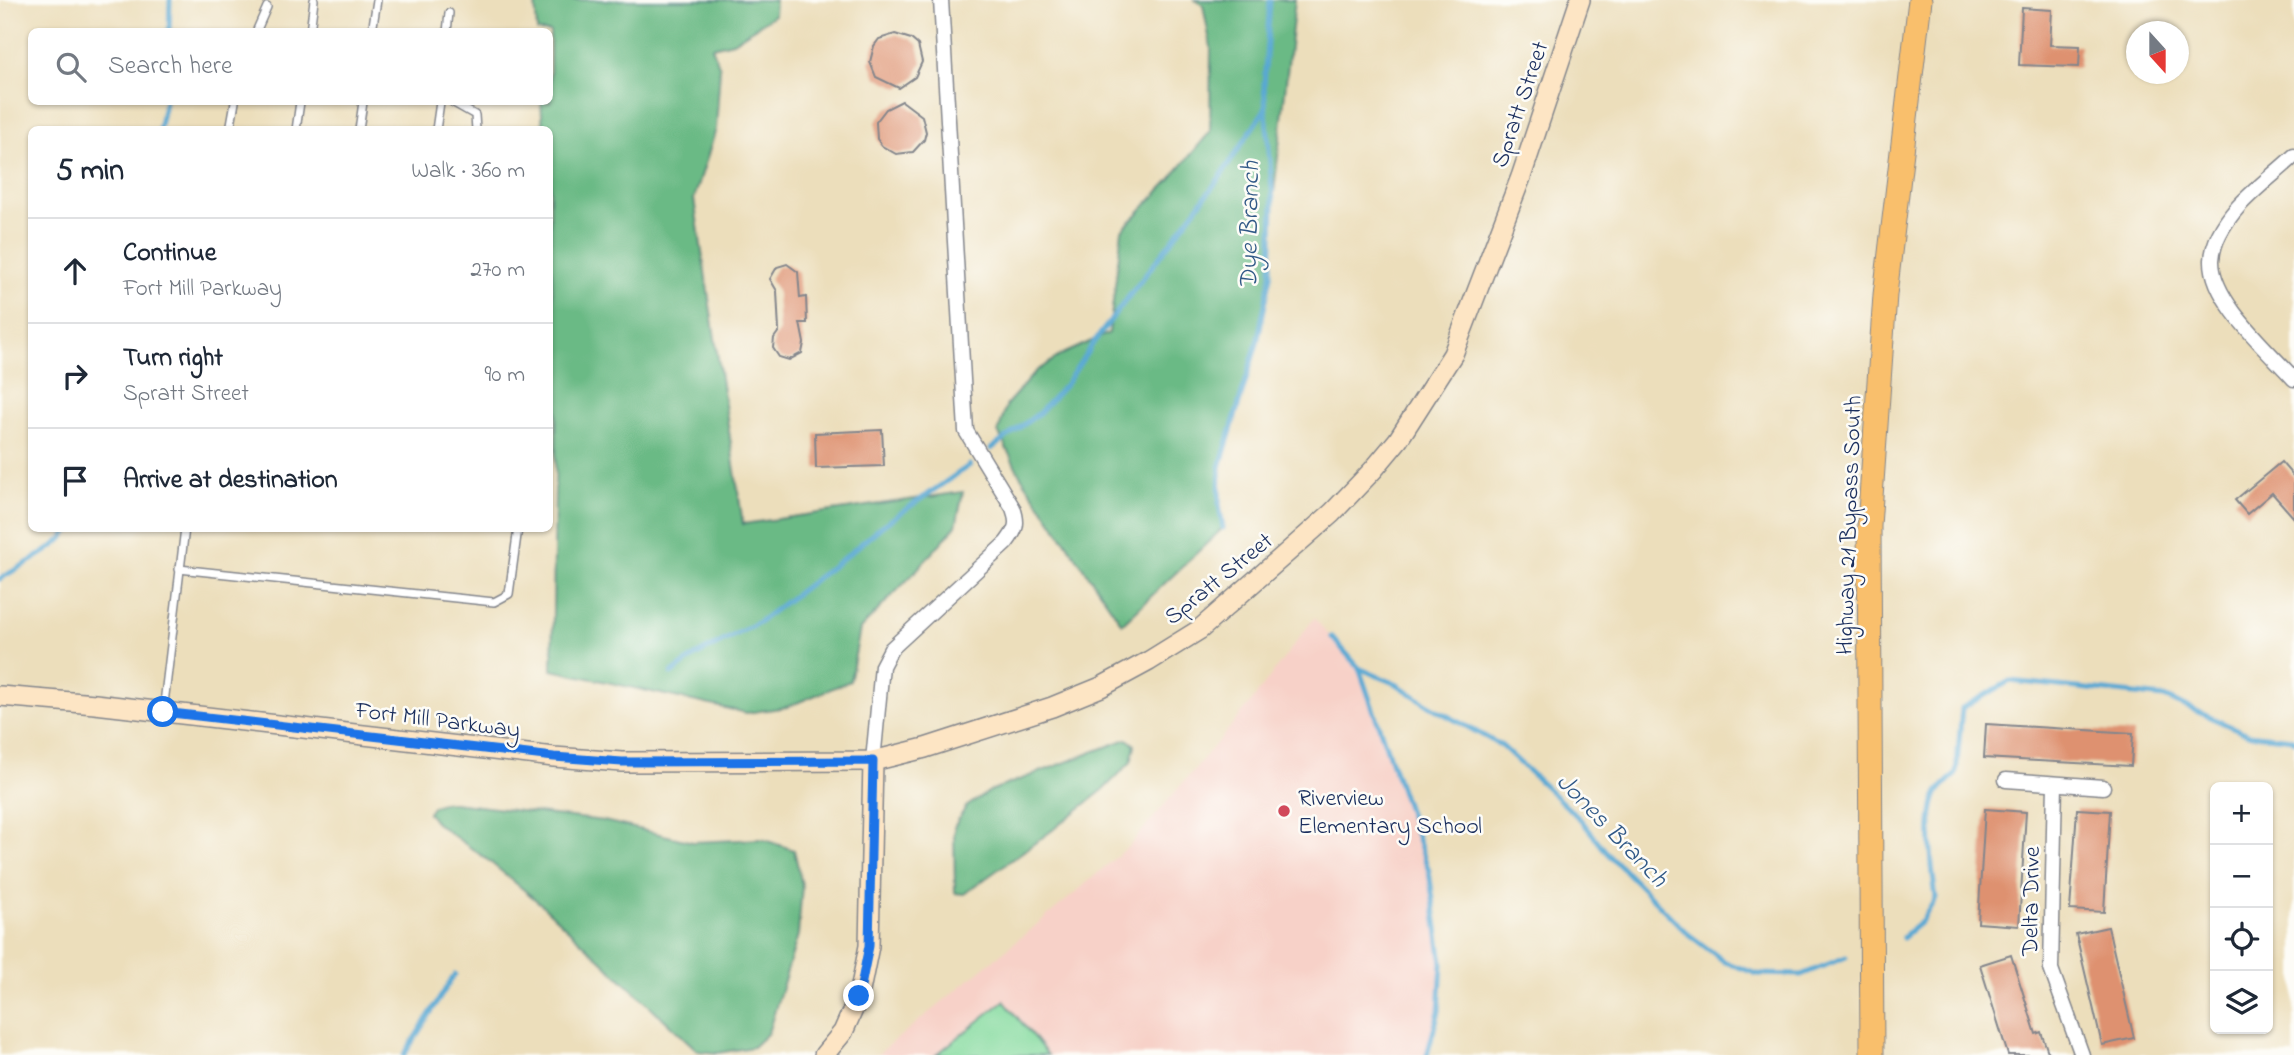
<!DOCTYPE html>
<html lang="en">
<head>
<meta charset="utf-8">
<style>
  body { margin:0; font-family:"Indie Flower",sans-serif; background:#f2f2f3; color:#1f2937 }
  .controls { position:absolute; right:21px; bottom:21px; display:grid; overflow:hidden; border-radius:10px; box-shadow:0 2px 5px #0004 }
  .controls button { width:63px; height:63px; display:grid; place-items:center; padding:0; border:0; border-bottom:2px solid #e0e1e3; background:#fff; color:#1f2937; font:35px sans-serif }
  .compass { position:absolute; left:2126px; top:21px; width:63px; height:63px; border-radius:50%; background:#fff; box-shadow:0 2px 5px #0004; rotate:159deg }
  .stop { position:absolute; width:21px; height:21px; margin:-16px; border:5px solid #1a73e8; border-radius:50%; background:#fff }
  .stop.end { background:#1a73e8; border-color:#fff; box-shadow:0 2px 7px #0008 }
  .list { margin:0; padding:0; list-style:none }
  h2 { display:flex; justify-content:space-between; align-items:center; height:91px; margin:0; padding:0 28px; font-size:30px }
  h2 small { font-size:23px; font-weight:400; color:#747a83 }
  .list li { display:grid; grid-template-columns:46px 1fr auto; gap:21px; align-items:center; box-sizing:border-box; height:105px; padding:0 28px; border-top:2px solid #e0e1e3 }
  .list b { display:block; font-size:26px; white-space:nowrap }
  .list p { margin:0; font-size:23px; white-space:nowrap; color:#747a83 }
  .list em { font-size:23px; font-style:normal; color:#747a83 }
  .icon { flex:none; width:38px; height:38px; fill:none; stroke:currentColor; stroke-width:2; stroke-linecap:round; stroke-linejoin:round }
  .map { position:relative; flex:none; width:2294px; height:1055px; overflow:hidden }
  .search { position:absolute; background:#fff; box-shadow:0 2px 5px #0004; left:28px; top:28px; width:525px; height:77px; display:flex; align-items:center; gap:18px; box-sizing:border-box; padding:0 24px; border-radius:10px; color:#747a83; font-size:26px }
  .panel { position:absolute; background:#fff; box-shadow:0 2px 5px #0004; left:28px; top:126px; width:525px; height:406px; border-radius:10px }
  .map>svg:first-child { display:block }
  .built { fill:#f7d1c8 }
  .green { fill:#83da9e; stroke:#4f847e; stroke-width:2 }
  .forest { fill:#6aba85; stroke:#427472; stroke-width:2 }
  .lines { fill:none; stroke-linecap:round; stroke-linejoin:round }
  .stream { stroke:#59a8d3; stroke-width:5 }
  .building { fill:#de9170 }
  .service-casing { stroke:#84868c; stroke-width:10 }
  .minor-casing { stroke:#84868c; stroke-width:17 }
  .secondary-casing { stroke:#84868c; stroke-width:22 }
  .primary-casing { stroke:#84868c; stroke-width:25 }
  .service { stroke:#fff; stroke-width:7 }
  .minor { stroke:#fff; stroke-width:14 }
  .secondary { stroke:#fde5c4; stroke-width:19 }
  .primary { stroke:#f9bf6c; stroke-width:23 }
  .route { stroke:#1a73e8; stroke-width:9 }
  .poi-dot { fill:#d1495b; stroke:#fdfcf7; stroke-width:2.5 }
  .labels { text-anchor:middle; stroke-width:5; stroke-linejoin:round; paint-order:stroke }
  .street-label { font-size:24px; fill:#1b2f5e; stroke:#fdfcf7 }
  .poi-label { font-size:24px; fill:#1b2f5e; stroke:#fdfcf7; text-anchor:start }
  .water-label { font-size:26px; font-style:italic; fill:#315987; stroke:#fdfcf7 }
</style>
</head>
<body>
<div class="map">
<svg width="2294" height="1055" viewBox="0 0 2294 1055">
  <rect width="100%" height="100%" fill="#fdfcf7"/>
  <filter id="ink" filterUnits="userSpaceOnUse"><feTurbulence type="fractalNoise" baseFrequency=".0143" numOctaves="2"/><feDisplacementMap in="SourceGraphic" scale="14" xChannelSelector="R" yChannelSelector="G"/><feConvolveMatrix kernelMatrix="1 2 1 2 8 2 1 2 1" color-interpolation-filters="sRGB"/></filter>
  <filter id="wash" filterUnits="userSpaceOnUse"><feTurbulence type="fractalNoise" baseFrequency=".00686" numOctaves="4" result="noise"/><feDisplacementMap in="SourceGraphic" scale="28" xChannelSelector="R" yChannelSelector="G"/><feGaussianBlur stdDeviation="1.57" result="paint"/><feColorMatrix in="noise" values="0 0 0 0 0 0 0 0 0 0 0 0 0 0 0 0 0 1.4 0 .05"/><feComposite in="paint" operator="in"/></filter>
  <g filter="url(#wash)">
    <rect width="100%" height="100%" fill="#ecdebb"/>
    <!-- built -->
    <path class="built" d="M1314,618l45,50 70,203 13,92 -3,48 -12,44h-550l198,-162 56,-49 117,-138z"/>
    <!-- green -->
    <path class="green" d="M1004,1001l44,54h-112z"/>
    <!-- forest -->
    <g class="forest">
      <path d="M535,0h240l-1,15 -41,27 -21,5 8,21 -4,61 -22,70 49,325 220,-32 -7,34 -42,47 -54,56 -10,52 -63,26 -40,6 -195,-43 5,-297 -7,-123v-120l-7,-1 -2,-27h9v-70l-13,-1z"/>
      <path d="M1195,0h100l-22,202 -2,73 -14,68 -37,124 -1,37 4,24 -101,96 -102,-149 -22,-43 9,-28 28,-32 28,-18 46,-21 13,-103 46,-48 42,-50 1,-85 -8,-42z"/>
      <path d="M1127,739l8,6 -4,17 -28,28 -53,42 -86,62 -9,-1 -1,-66 12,-20 24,-16z"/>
      <path d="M445,802l159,19 89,21 69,-3 32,11 8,35 -4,50 -30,98 -15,14 -35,6 -20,-2 -156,-146 -53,-44 -53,-38 -8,-10 5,-7z"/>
    </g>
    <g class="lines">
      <!-- stream -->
      <g class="stream">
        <path d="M169,32l1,-32"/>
        <path d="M159,130l6,-28"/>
        <path d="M991,449l48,-36 27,-29 28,-42 127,-166 44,-67"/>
        <path d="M1223,528l-4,-24 1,-37 37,-124 14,-68 2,-73 -9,-117 6,-85"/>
        <path d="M0,579c18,-12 63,-33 70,-51"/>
        <path d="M1332,637l27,31 70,203 13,92 -3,48 -12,44"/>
        <path d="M1359,668l39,17 30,20 74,41 80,75 26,33 79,79 38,29 32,12 44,1 45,-18"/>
        <path d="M671,674l24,-18 64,-34 91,-69 32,-27 88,-61"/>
        <path d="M1903,937l18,-15 15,-24c-4,-27 -10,-79 1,-104 3,-7 13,-14 19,-20l6,-66 48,-27 154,16 84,37 45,5 1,2"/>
        <path d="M404,1055l51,-81"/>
      </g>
    </g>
    <g id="blocks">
      <!-- building -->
      <g class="building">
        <path d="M2022,8l30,2 -2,35 30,1 -1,21 -60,-2z"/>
        <path d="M895,34l16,5 7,6 4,17 -7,15 -16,11 -23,-11 -6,-15 4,-16 5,-7z"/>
        <path d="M902,101l20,15 4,16 -2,8 -11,12 -17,2 -14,-8 -5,-7 -1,-17 10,-13z"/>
        <path d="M787,264l11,8 2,26 6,-1 1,26h-7l4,20 -2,10 -13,7 -10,-3 -6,-9 1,-10 5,-7 -2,-40 -7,-12 7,-12z"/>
        <path d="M882,430l2,36 -68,2 -1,-35z"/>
        <path d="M2281,462l13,15v41l-22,-25 -25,21 -12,-14z"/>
        <path d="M1986,724l147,9 -2,33 -147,-8z"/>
        <path d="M1985,809l41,3 -7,114 -41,-3z"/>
        <path d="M2077,809l33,2 -6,101 -34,-2z"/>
        <path d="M2108,927l26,111 -32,7 -26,-111z"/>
        <path d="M2011,955l25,79 5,-2 8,23h-41l-28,-90z"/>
      </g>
    </g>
  </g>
  <g filter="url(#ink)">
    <use href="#blocks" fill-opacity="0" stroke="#84868c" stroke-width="2"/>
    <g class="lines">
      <defs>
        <g id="service">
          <path d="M256,32l11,-25"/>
          <path d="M310,32l4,-32"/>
          <path d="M372,32l5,-32"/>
          <path d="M447,32l2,-19"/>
          <path d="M452,102l23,13 1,15"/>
          <path d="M230,130l5,-28"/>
          <path d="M296,130l4,-28"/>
          <path d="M359,130l4,-28"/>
          <path d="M436,130l4,-28"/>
          <path d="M179,569l315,33 15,-8 9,-66"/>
          <path d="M163,712l22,-184"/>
        </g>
        <g id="minor">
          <path d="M2294,156c-18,17 -40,33 -56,51 -13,15 -25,33 -26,53 -1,41 56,90 82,119"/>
          <path d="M873,761l9,-95 9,-17 115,-106c10,-13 13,-19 7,-35l-47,-77 -25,-431"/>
          <path d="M2006,780l97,7"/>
          <path d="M2055,784l-4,185 31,86"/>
        </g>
        <g id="secondary">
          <path d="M0,696l95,8 459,53 68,5 251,-1 52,-13 127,-41 49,-20 48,-26 50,-31 133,-117 41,-43 25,-30 55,-86 68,-177 59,-177"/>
          <path d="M824,1055l19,-23 16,-36 10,-50 4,-185"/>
        </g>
        <path id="primary" d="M1872,1055l-3,-529 16,-231 35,-295"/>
      </defs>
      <!-- service casing -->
      <use href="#service" class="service-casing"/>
      <!-- minor casing -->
      <use href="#minor" class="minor-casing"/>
      <!-- secondary casing -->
      <use href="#secondary" class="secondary-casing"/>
      <!-- primary casing -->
      <use href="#primary" class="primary-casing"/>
      <!-- service -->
      <use href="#service" class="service"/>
      <!-- minor -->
      <use href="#minor" class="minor"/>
      <!-- secondary -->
      <use href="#secondary" class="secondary"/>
      <!-- primary -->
      <use href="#primary" class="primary"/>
    </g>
  </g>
  <g class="lines" filter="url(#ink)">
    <!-- route -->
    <path class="route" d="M163,712l391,45 68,5 251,-1 -4,185 -10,50"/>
  </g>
  <!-- markers -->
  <circle class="poi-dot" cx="1284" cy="811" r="7"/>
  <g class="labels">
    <!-- street labels -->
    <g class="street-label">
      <text transform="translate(1519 104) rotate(-71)" y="8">Spratt Street</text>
      <text transform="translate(1848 525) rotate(-88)" y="8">Highway 21 Bypass South</text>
      <text transform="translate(1218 578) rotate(-39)" y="8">Spratt Street</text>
      <text transform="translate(438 719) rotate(7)" y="8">Fort Mill Parkway</text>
      <text transform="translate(2030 901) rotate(-89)" y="8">Delta Drive</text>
    </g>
    <!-- poi labels -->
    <g class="poi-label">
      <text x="1298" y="805">Riverview<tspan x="1298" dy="28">Elementary School</tspan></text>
    </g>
    <!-- water labels -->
    <g class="water-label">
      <text transform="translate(1248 225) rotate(-89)" y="9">Dye Branch</text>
      <text transform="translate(1613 829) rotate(46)" y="9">Jones Branch</text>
    </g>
  </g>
</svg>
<div class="controls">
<button>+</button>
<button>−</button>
<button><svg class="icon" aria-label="locate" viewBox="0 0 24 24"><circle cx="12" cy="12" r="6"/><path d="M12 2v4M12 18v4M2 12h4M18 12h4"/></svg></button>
<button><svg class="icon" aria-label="layers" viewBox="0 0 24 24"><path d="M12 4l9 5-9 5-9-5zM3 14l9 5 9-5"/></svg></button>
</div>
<svg class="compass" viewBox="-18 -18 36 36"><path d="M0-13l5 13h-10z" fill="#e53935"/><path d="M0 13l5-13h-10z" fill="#747a83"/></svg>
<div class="stop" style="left:163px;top:712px"></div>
<div class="stop end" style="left:859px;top:996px"></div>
<div class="search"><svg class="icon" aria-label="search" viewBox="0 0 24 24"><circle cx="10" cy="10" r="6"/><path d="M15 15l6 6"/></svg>Search here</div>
<section class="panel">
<h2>5 min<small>Walk · 360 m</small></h2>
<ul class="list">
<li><svg class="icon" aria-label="ahead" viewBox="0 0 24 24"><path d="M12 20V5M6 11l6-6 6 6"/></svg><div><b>Continue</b><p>Fort Mill Parkway</p></div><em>270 m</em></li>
<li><svg class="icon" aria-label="right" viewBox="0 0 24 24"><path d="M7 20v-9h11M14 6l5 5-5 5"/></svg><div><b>Turn right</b><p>Spratt Street</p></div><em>90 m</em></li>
<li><svg class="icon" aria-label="arrive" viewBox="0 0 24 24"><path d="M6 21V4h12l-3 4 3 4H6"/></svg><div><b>Arrive at destination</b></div></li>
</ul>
</section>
</div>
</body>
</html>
